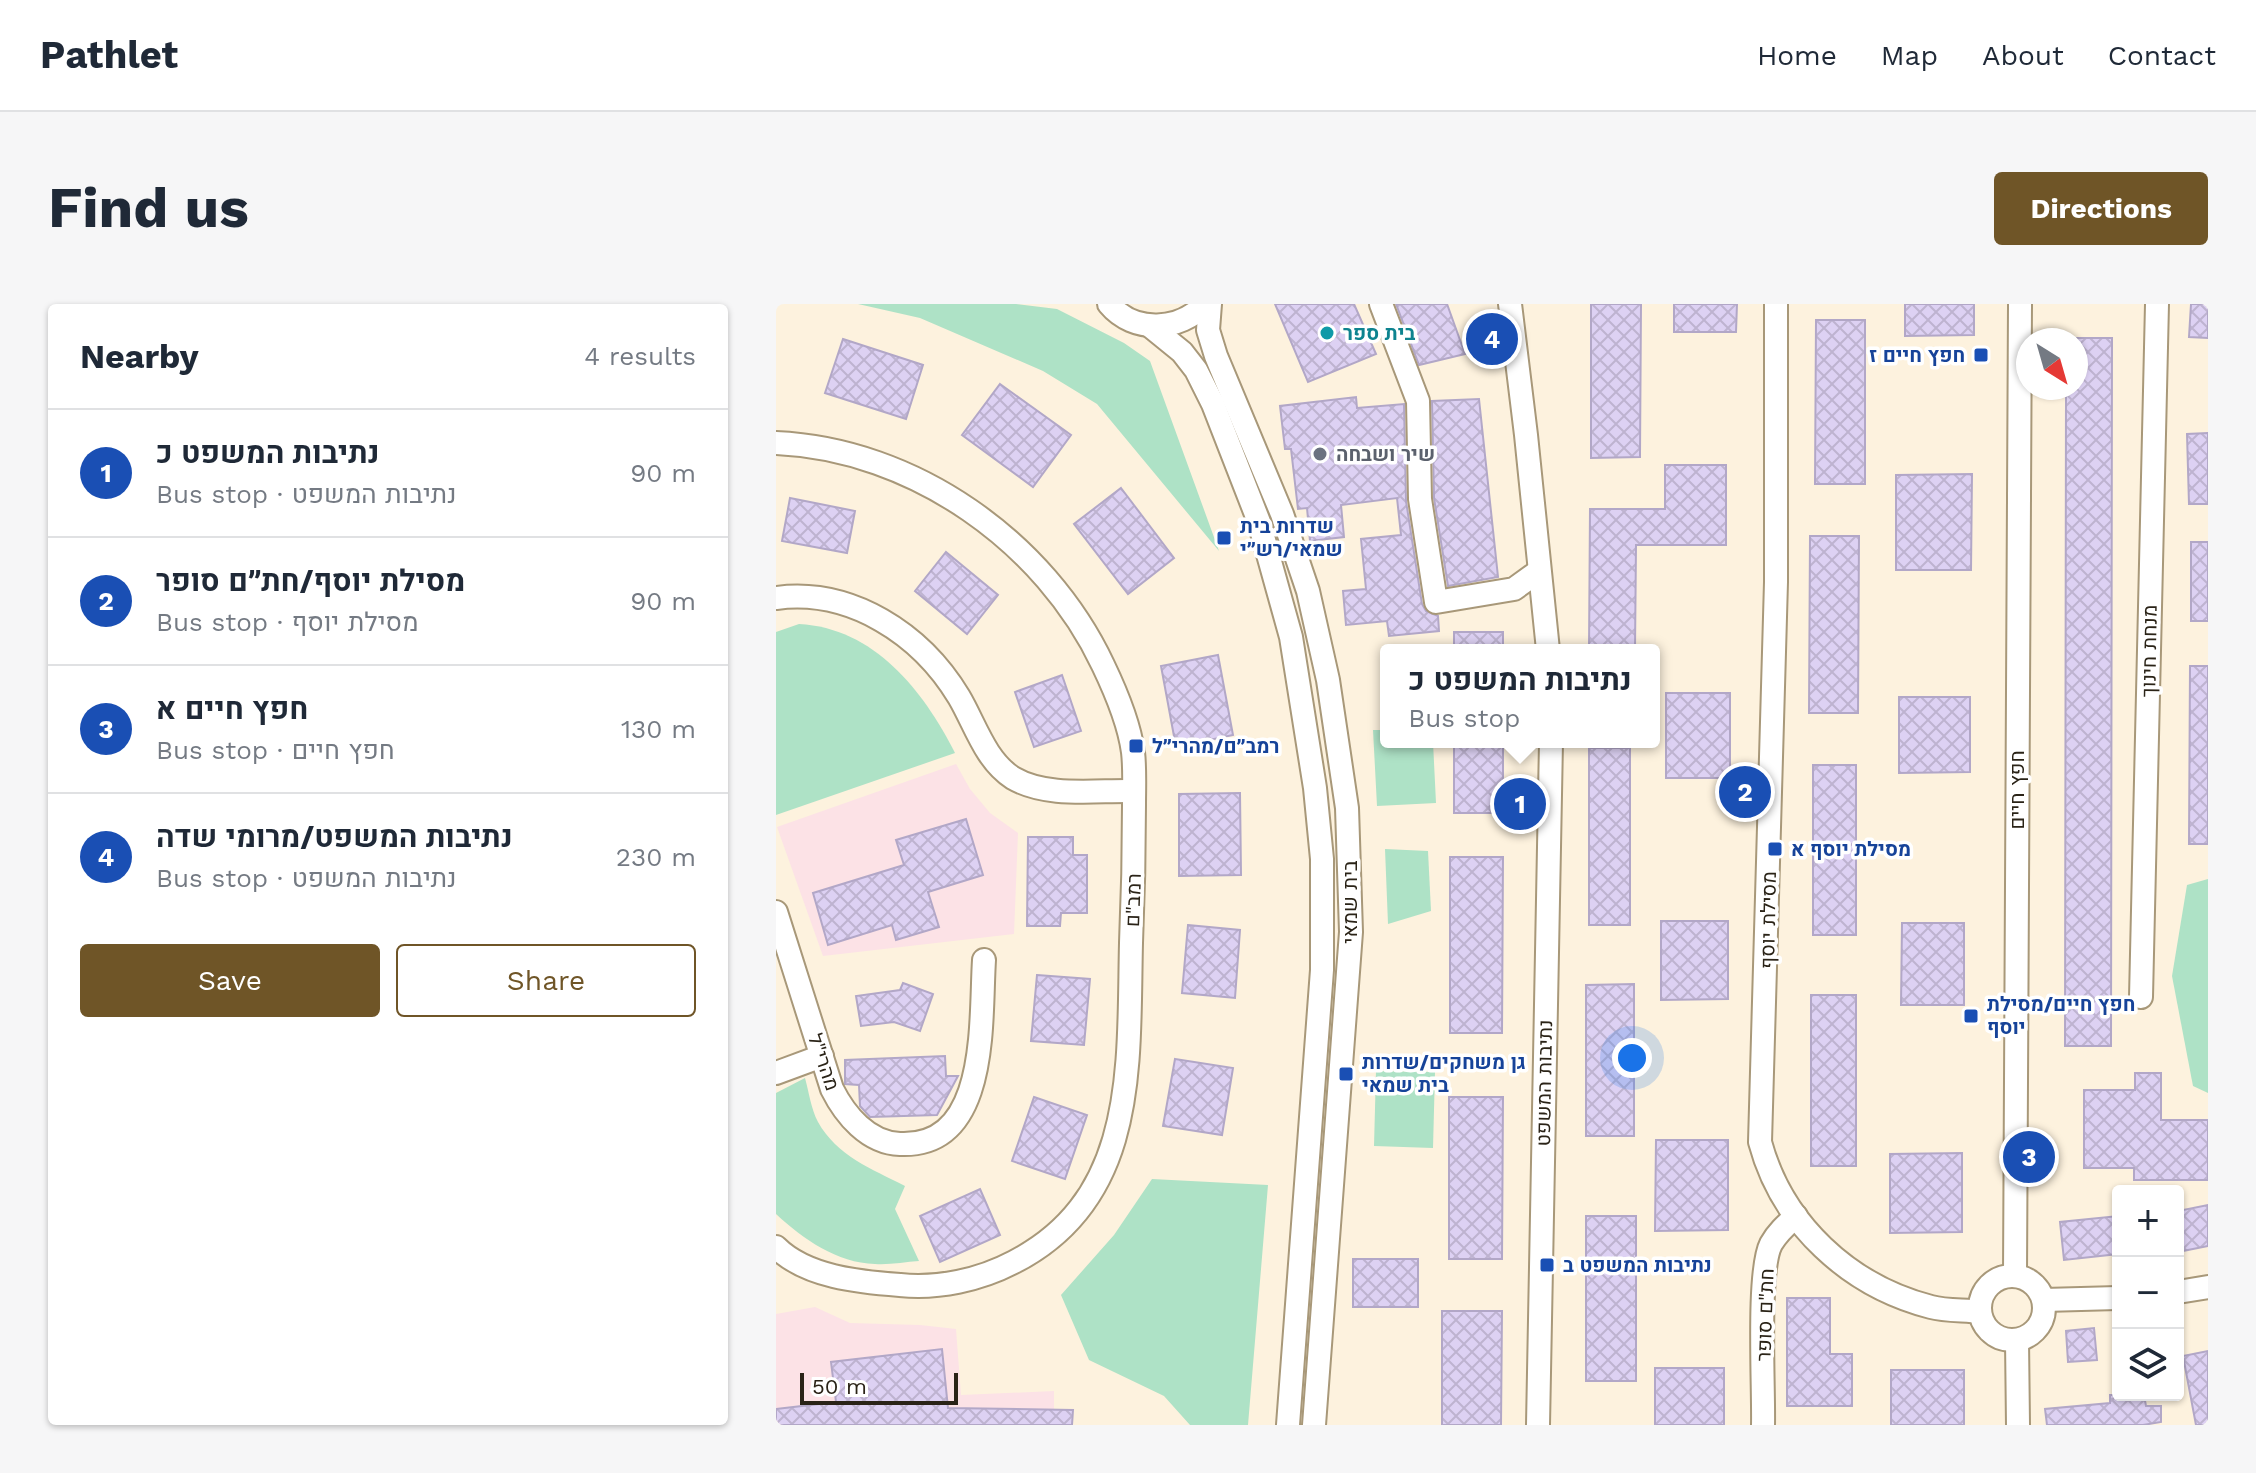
<!DOCTYPE html>
<html lang="en">
<head>
<meta charset="utf-8">
<style>
  body { margin:0; font-family:"Work Sans",Heebo,sans-serif; background:#f6f6f7; color:#1f2937 }
  .controls { position:absolute; right:24px; bottom:24px; display:grid; overflow:hidden; border-radius:8px; box-shadow:0 2px 6px #0004 }
  .controls button { width:72px; height:72px; display:grid; place-items:center; padding:0; border:0; border-bottom:2px solid #e0e1e3; background:#fff; color:#1f2937; font:40px sans-serif }
  .compass { position:absolute; left:1240px; top:24px; width:72px; height:72px; border-radius:50%; background:#fff; box-shadow:0 2px 6px #0004; rotate:143deg }
  .scale { position:absolute; left:24px; bottom:20px; width:158px; box-sizing:border-box; padding-left:8px; border:4px solid #2a2317; border-top:0; font-size:22px; line-height:28px; white-space:nowrap; color:#2a2317; -webkit-text-stroke:6px #fff; paint-order:stroke }
  .you { position:absolute; left:856px; top:754px; width:28px; height:28px; margin:-20px; border:6px solid #fff; border-radius:50%; background:#1a73e8; box-shadow:0 0 0 12px #1a73e833 }
  .badge { display:grid; place-items:center; width:52px; height:52px; border-radius:50%; background:#6f5527; color:#fff; font-size:26px; font-weight:700 }
  .pin { position:absolute; translate:-50% -50%; border:4px solid #fff; box-shadow:0 2px 8px #0006 }
  .popup { position:absolute; left:604px; top:340px; width:280px; height:104px; box-sizing:border-box; display:grid; place-content:center; border-radius:8px; background:#fff; filter:drop-shadow(0 2px 6px #0005); font-size:26px; white-space:nowrap; color:#747a83 }
  .popup b { font-size:30px; color:#1f2937 }
  .popup::after { content:''; position:absolute; left:50%; top:100%; margin-left:-16px; border:16px solid transparent; border-top-color:#fff }
  .list { margin:0; padding:0; list-style:none }
  h2 { display:flex; justify-content:space-between; align-items:center; height:104px; margin:0; padding:0 32px; font-size:34px }
  h2 small { font-size:26px; font-weight:400; color:#747a83 }
  .list li { display:grid; grid-template-columns:52px 1fr auto; gap:24px; align-items:center; box-sizing:border-box; height:128px; padding:0 32px; border-top:2px solid #e0e1e3 }
  .list b { display:block; font-size:30px; white-space:nowrap }
  .list p { margin:0; font-size:26px; white-space:nowrap; color:#747a83 }
  .list em { font-size:26px; font-style:normal; color:#747a83 }
  .actions { display:flex; gap:16px; padding:24px 32px }
  .actions a { flex:1; padding:18px 0; border:2px solid #6f5527; border-radius:8px; text-align:center; font-size:28px; color:#6f5527 }
  .actions .main { background:#6f5527; color:#fff }
  .icon { flex:none; width:44px; height:44px; fill:none; stroke:currentColor; stroke-width:2; stroke-linecap:round; stroke-linejoin:round }
  .map { position:relative; flex:none; width:1432px; height:1121px; overflow:hidden; border-radius:8px }
  header { display:flex; align-items:center; gap:48px; box-sizing:border-box; height:112px; padding:0 40px; background:#fff; border-bottom:2px solid #e0e1e3 }
  header strong { font-size:38px }
  nav { display:flex; gap:44px; margin-inline-start:auto; font-size:28px }
  .intro { display:flex; align-items:center; justify-content:space-between; box-sizing:border-box; height:192px; padding:0 48px }
  h1 { margin:0; font-size:56px }
  .button { padding:20px 36px; border-radius:8px; background:#6f5527; color:#fff; font-size:28px; font-weight:700 }
  main { display:flex; gap:48px; padding:0 48px }
  aside { flex:1; background:#fff; border-radius:8px; box-shadow:0 2px 6px #0004 }
  .map>svg:first-child { display:block }
  .education { fill:#fce2e6 }
  .green { fill:#aee2c6 }
  .building { fill:url(#building-cross-hatch); stroke:#b2a7c7; stroke-width:2 }
  .lines { fill:none; stroke-linecap:round; stroke-linejoin:round }
  .minor-casing { stroke:#a89879; stroke-width:26 }
  .minor { stroke:#fff; stroke-width:22 }
  .culture-dot { fill:#0f9aa8; stroke:#fff; stroke-width:3 }
  .transit-dot { fill:#1a4fb4; stroke:#fff; stroke-width:3 }
  .worship-dot { fill:#6b7280; stroke:#fff; stroke-width:3 }
  .labels { text-anchor:middle; stroke-width:7; stroke-linejoin:round; paint-order:stroke }
  .culture-label { font-size:20px; font-weight:bold; fill:#0d838f; stroke:#fff; text-anchor:start }
  .transit-label { font-size:20px; font-weight:bold; fill:#164399; stroke:#fff; text-anchor:start }
  .worship-label { font-size:20px; font-weight:bold; fill:#5b616d; stroke:#fff; text-anchor:start }
  .street-label { font-size:20px; fill:#2a2317; stroke:#fff }
</style>
</head>
<body>
<header>
<strong>Pathlet</strong>
<nav><a>Home</a><a>Map</a><a>About</a><a>Contact</a></nav>
</header>
<div class="intro"><h1>Find us</h1><a class="button">Directions</a></div>
<main>
<aside>
<h2>Nearby<small>4 results</small></h2>
<ul class="list">
<li><span class="badge" style="background:#1a4fb4">1</span><div><b>נתיבות המשפט כ</b><p>Bus stop · נתיבות המשפט</p></div><em>90 m</em></li>
<li><span class="badge" style="background:#1a4fb4">2</span><div><b>מסילת יוסף/חת״ם סופר</b><p>Bus stop · מסילת יוסף</p></div><em>90 m</em></li>
<li><span class="badge" style="background:#1a4fb4">3</span><div><b>חפץ חיים א</b><p>Bus stop · חפץ חיים</p></div><em>130 m</em></li>
<li><span class="badge" style="background:#1a4fb4">4</span><div><b>נתיבות המשפט/מרומי שדה</b><p>Bus stop · נתיבות המשפט</p></div><em>230 m</em></li>
</ul>
<div class="actions"><a class="main">Save</a><a>Share</a></div>
</aside>
<div class="map">
<svg width="1432" height="1121" viewBox="0 0 1432 1121">
  <defs>
    <pattern id="building-cross-hatch" width="8" height="8" patternUnits="userSpaceOnUse" patternTransform="scale(2)"><rect width="8" height="8" fill="#ddd1f3"/><path d="M0 0l8 8M0 8l8-8" fill="none" stroke="#beb3d0"/></pattern>
  </defs>
  <rect width="100%" height="100%" fill="#fdf2de"/>
  <!-- education -->
  <g class="education">
    <path d="M180,460l14,25 20,24 28,20 -4,101 -191,22 -46,-129z"/>
    <path d="M39,1003l35,16 70,2 36,4 5,66 93,-4v34h-278v-111z"/>
  </g>
  <!-- green -->
  <g class="green">
    <path d="M82,0h158l41,5 67,34 26,18 69,190 -122,-147 -54,-33 -123,-53z"/>
    <path d="M23,320c75,4 124,66 156,129l-179,62v-183z"/>
    <path d="M597,426h13v12h47l3,61 -59,3z"/>
    <path d="M609,545l43,2 3,60 -43,13z"/>
    <path d="M1432,575v214l-15,-7 -21,-110 15,-91z"/>
    <path d="M600,767l59,1 -2,76 -59,-2z"/>
    <path d="M29,774c4,14 6,31 13,44 19,34 54,47 87,64l-10,23 24,52c-14,1 -30,4 -44,3 -38,-1 -72,-25 -99,-50v-121z"/>
    <path d="M376,875l116,6 -20,240h-58l-26,-29 -75,-36 -28,-65 53,-60z"/>
  </g>
  <!-- building -->
  <g class="building">
    <path d="M499,0h79l22,50 -68,28z"/>
    <path d="M620,0h51l18,50 -46,11z"/>
    <path d="M815,0h50l-1,153 -49,1z"/>
    <path d="M898,0h63l-1,28h-62z"/>
    <path d="M1129,0h69v31l-69,1z"/>
    <path d="M1415,0h17v34l-19,-1z"/>
    <path d="M1040,16h49v164h-50z"/>
    <path d="M1300,34h36l-1,708h-46l1,-658h10z"/>
    <path d="M67,35l80,26 -17,54 -81,-26z"/>
    <path d="M224,80l71,51 -38,52 -71,-52z"/>
    <path d="M580,93l1,11 47,-4 2,97 16,103 4,7 12,5 1,15 -50,5 -2,-15 -41,4 -3,-34 23,-2 -5,-50 40,-4 -4,-37 -56,7 3,32 -34,4 -3,-33 -9,1 -7,-60h-6l-5,-43z"/>
    <path d="M703,95l19,178 -50,9 -14,-88 -2,-97z"/>
    <path d="M1432,129v71h-19l-2,-70z"/>
    <path d="M889,161h61v80h-90l-1,105h-46l1,-141h75z"/>
    <path d="M1196,170l-1,96h-75v-95z"/>
    <path d="M345,184l53,70 -46,36 -54,-70z"/>
    <path d="M14,194l65,13 -8,42 -65,-12z"/>
    <path d="M1034,232h49l-1,177h-49z"/>
    <rect x="1415" y="238" width="17" height="79"/>
    <path d="M170,248l52,43 -31,39 -52,-43z"/>
    <rect x="678" y="328" width="49" height="18"/>
    <path d="M442,351l15,80 -57,12 -15,-81z"/>
    <path d="M1414,362h18v178h-19z"/>
    <path d="M286,371l19,56 -47,16 -19,-55z"/>
    <rect x="890" y="389" width="64" height="85"/>
    <path d="M1123,393h71v75l-71,1z"/>
    <rect x="678" y="438" width="49" height="71"/>
    <rect x="813" y="444" width="41" height="177"/>
    <rect x="1037" y="461" width="43" height="170"/>
    <path d="M464,489l1,82 -62,1v-82z"/>
    <path d="M190,515l17,56 -55,17 11,35 -43,13 -4,-15 -64,20 -15,-52 91,-28 -8,-25z"/>
    <path d="M252,533h45v18h14v58h-26l-1,13h-33z"/>
    <path d="M674,553h53l-1,176h-52z"/>
    <path d="M885,617h67v78l-67,1z"/>
    <path d="M1126,619h62v82h-63z"/>
    <path d="M412,621l52,5 -5,68 -53,-5z"/>
    <path d="M261,671l53,4 -6,66 -53,-4z"/>
    <path d="M127,679l30,11 -13,37 -26,-9 -33,4 -5,-30 44,-6z"/>
    <path d="M858,680v152h-48v-151z"/>
    <rect x="1035" y="691" width="45" height="171"/>
    <path d="M169,752l1,20h12l-21,39 -67,2 -10,-11 -1,-21 -14,-1v-24z"/>
    <path d="M399,755l58,9 -11,67 -59,-9z"/>
    <path d="M1359,769h26v47h47v60h-74v-12h-50v-78h51z"/>
    <path d="M258,793l53,18 -22,64 -53,-18z"/>
    <path d="M673,793h54l-1,162h-53z"/>
    <path d="M880,836h72v90l-73,1z"/>
    <path d="M1186,849v79l-72,1v-79z"/>
    <path d="M204,885l20,46 -60,27 -20,-46z"/>
    <path d="M1432,901v41l-30,6v-41z"/>
    <rect x="810" y="912" width="50" height="165"/>
    <path d="M1342,912v38l-54,6 -4,-38z"/>
    <rect x="577" y="955" width="65" height="48"/>
    <path d="M1011,994h43v56h22v52h-65z"/>
    <path d="M666,1007h60l-1,114h-59z"/>
    <path d="M1318,1024l3,32 -29,2 -2,-31z"/>
    <path d="M166,1045l6,59 125,2 -1,15h-296v-16l60,-7 -5,-40z"/>
    <path d="M1432,1047v74h-12l-13,-69z"/>
    <rect x="879" y="1064" width="69" height="57"/>
    <rect x="1115" y="1066" width="73" height="55"/>
    <path d="M1334,1091h34l2,11h15v16l-18,3h-96l-2,-16 65,-6z"/>
  </g>
  <g class="lines">
    <defs>
      <g id="minor">
        <path d="M333,0c25,30 71,27 96,0"/>
        <path d="M434,0l-2,26 8,26 66,158 26,77 20,89 19,128 4,124 -37,493"/>
        <path d="M605,0l37,97 2,98 16,103 78,-13 25,-18"/>
        <path d="M734,0l16,131 22,215"/>
        <path d="M1000,0v278l-16,560c22,82 89,144 171,165 15,4 33,3 49,5"/>
        <path d="M374,22l32,26 14,18 17,34 46,118 32,115 24,151 7,71v111l-34,455"/>
        <path d="M0,139c138,6 269,99 327,222 13,27 26,57 30,87 2,17 1,36 1,53 0,46 -1,92 -3,138 -3,120 8,255 -117,319 -34,18 -76,27 -114,23 -41,-3 -94,-8 -124,-38"/>
        <path d="M0,294c75,-10 145,36 183,99 16,27 26,63 54,81 34,20 83,12 121,13"/>
        <path d="M0,608l56,177c13,26 36,54 68,55 90,4 80,-124 84,-184"/>
        <path d="M1365,693l16,-693"/>
        <path d="M0,769l46,-17"/>
        <path d="M1239,972l5,-972"/>
        <circle cx="1236" cy="1004" r="32"/>
        <path d="M1402,988l30,-5"/>
        <path d="M1268,996l74,-2"/>
        <path d="M1241,1036l1,85"/>
        <path d="M762,1121l13,-683"/>
        <path d="M987,1121c1,-36 -6,-154 8,-181 6,-11 15,-19 25,-28"/>
      </g>
    </defs>
    <!-- minor casing -->
    <use href="#minor" class="minor-casing"/>
    <!-- minor -->
    <use href="#minor" class="minor"/>
  </g>
  <!-- markers -->
  <circle class="culture-dot" cx="551" cy="29" r="8"/>
  <g class="transit-dot">
    <rect x="1197" y="43" width="16" height="16" rx="4"/>
    <rect x="440" y="226" width="16" height="16" rx="4"/>
    <rect x="352" y="434" width="16" height="16" rx="4"/>
    <rect x="991" y="537" width="16" height="16" rx="4"/>
    <rect x="1187" y="704" width="16" height="16" rx="4"/>
    <rect x="562" y="762" width="16" height="16" rx="4"/>
    <rect x="763" y="953" width="16" height="16" rx="4"/>
  </g>
  <circle class="worship-dot" cx="544" cy="150" r="8"/>
  <g class="labels">
    <!-- culture labels -->
    <g class="culture-label">
      <text x="567" y="36">בית ספר</text>
    </g>
    <!-- transit labels -->
    <g class="transit-label">
      <text x="1189" y="58" text-anchor="end">חפץ חיים ז</text>
      <text x="464" y="229">שדרות בית<tspan x="464" dy="23">שמאי/רש״י</tspan></text>
      <text x="376" y="449">רמב״ם/מהרי״ל</text>
      <text x="1015" y="552">מסילת יוסף א</text>
      <text x="1211" y="707">חפץ חיים/מסילת<tspan x="1211" dy="23">יוסף</tspan></text>
      <text x="586" y="765">גן משחקים/שדרות<tspan x="586" dy="23">בית שמאי</tspan></text>
      <text x="787" y="968">נתיבות המשפט ב</text>
    </g>
    <!-- worship labels -->
    <g class="worship-label">
      <text x="560" y="157">שיר ושבחה</text>
    </g>
    <!-- street labels -->
    <g class="street-label">
      <text transform="translate(1373 347) rotate(-89)" y="7">מנחת חינוך</text>
      <text transform="translate(1241 486) rotate(-90)" y="7">חפץ חיים</text>
      <text transform="translate(357 596) rotate(-88)" y="7">רמב"ם</text>
      <text transform="translate(574 598) rotate(-90)" y="7">בית שמאי</text>
      <text transform="translate(992 616) rotate(-89)" y="7">מסילת יוסף</text>
      <text transform="translate(48 758) rotate(71)" y="7">מהרי"ל</text>
      <text transform="translate(768 779) rotate(-89)" y="7">נתיבות המשפט</text>
      <text transform="translate(989 1011) rotate(-88)" y="7">חת"ם סופר</text>
    </g>
  </g>
</svg>
<div class="controls">
<button>+</button>
<button>−</button>
<button><svg class="icon" aria-label="layers" viewBox="0 0 24 24"><path d="M12 4l9 5-9 5-9-5zM3 14l9 5 9-5"/></svg></button>
</div>
<svg class="compass" viewBox="-18 -18 36 36"><path d="M0-13l5 13h-10z" fill="#e53935"/><path d="M0 13l5-13h-10z" fill="#747a83"/></svg>
<div class="scale">50 m</div>
<div class="you"></div>
<div class="pin badge" style="left:744px;top:500px;background:#1a4fb4">1</div>
<div class="popup"><b>נתיבות המשפט כ</b>Bus stop</div>
<div class="pin badge" style="left:969px;top:488px;background:#1a4fb4">2</div>
<div class="pin badge" style="left:1253px;top:853px;background:#1a4fb4">3</div>
<div class="pin badge" style="left:716px;top:35px;background:#1a4fb4">4</div>
</div>
</main>
</body>
</html>
